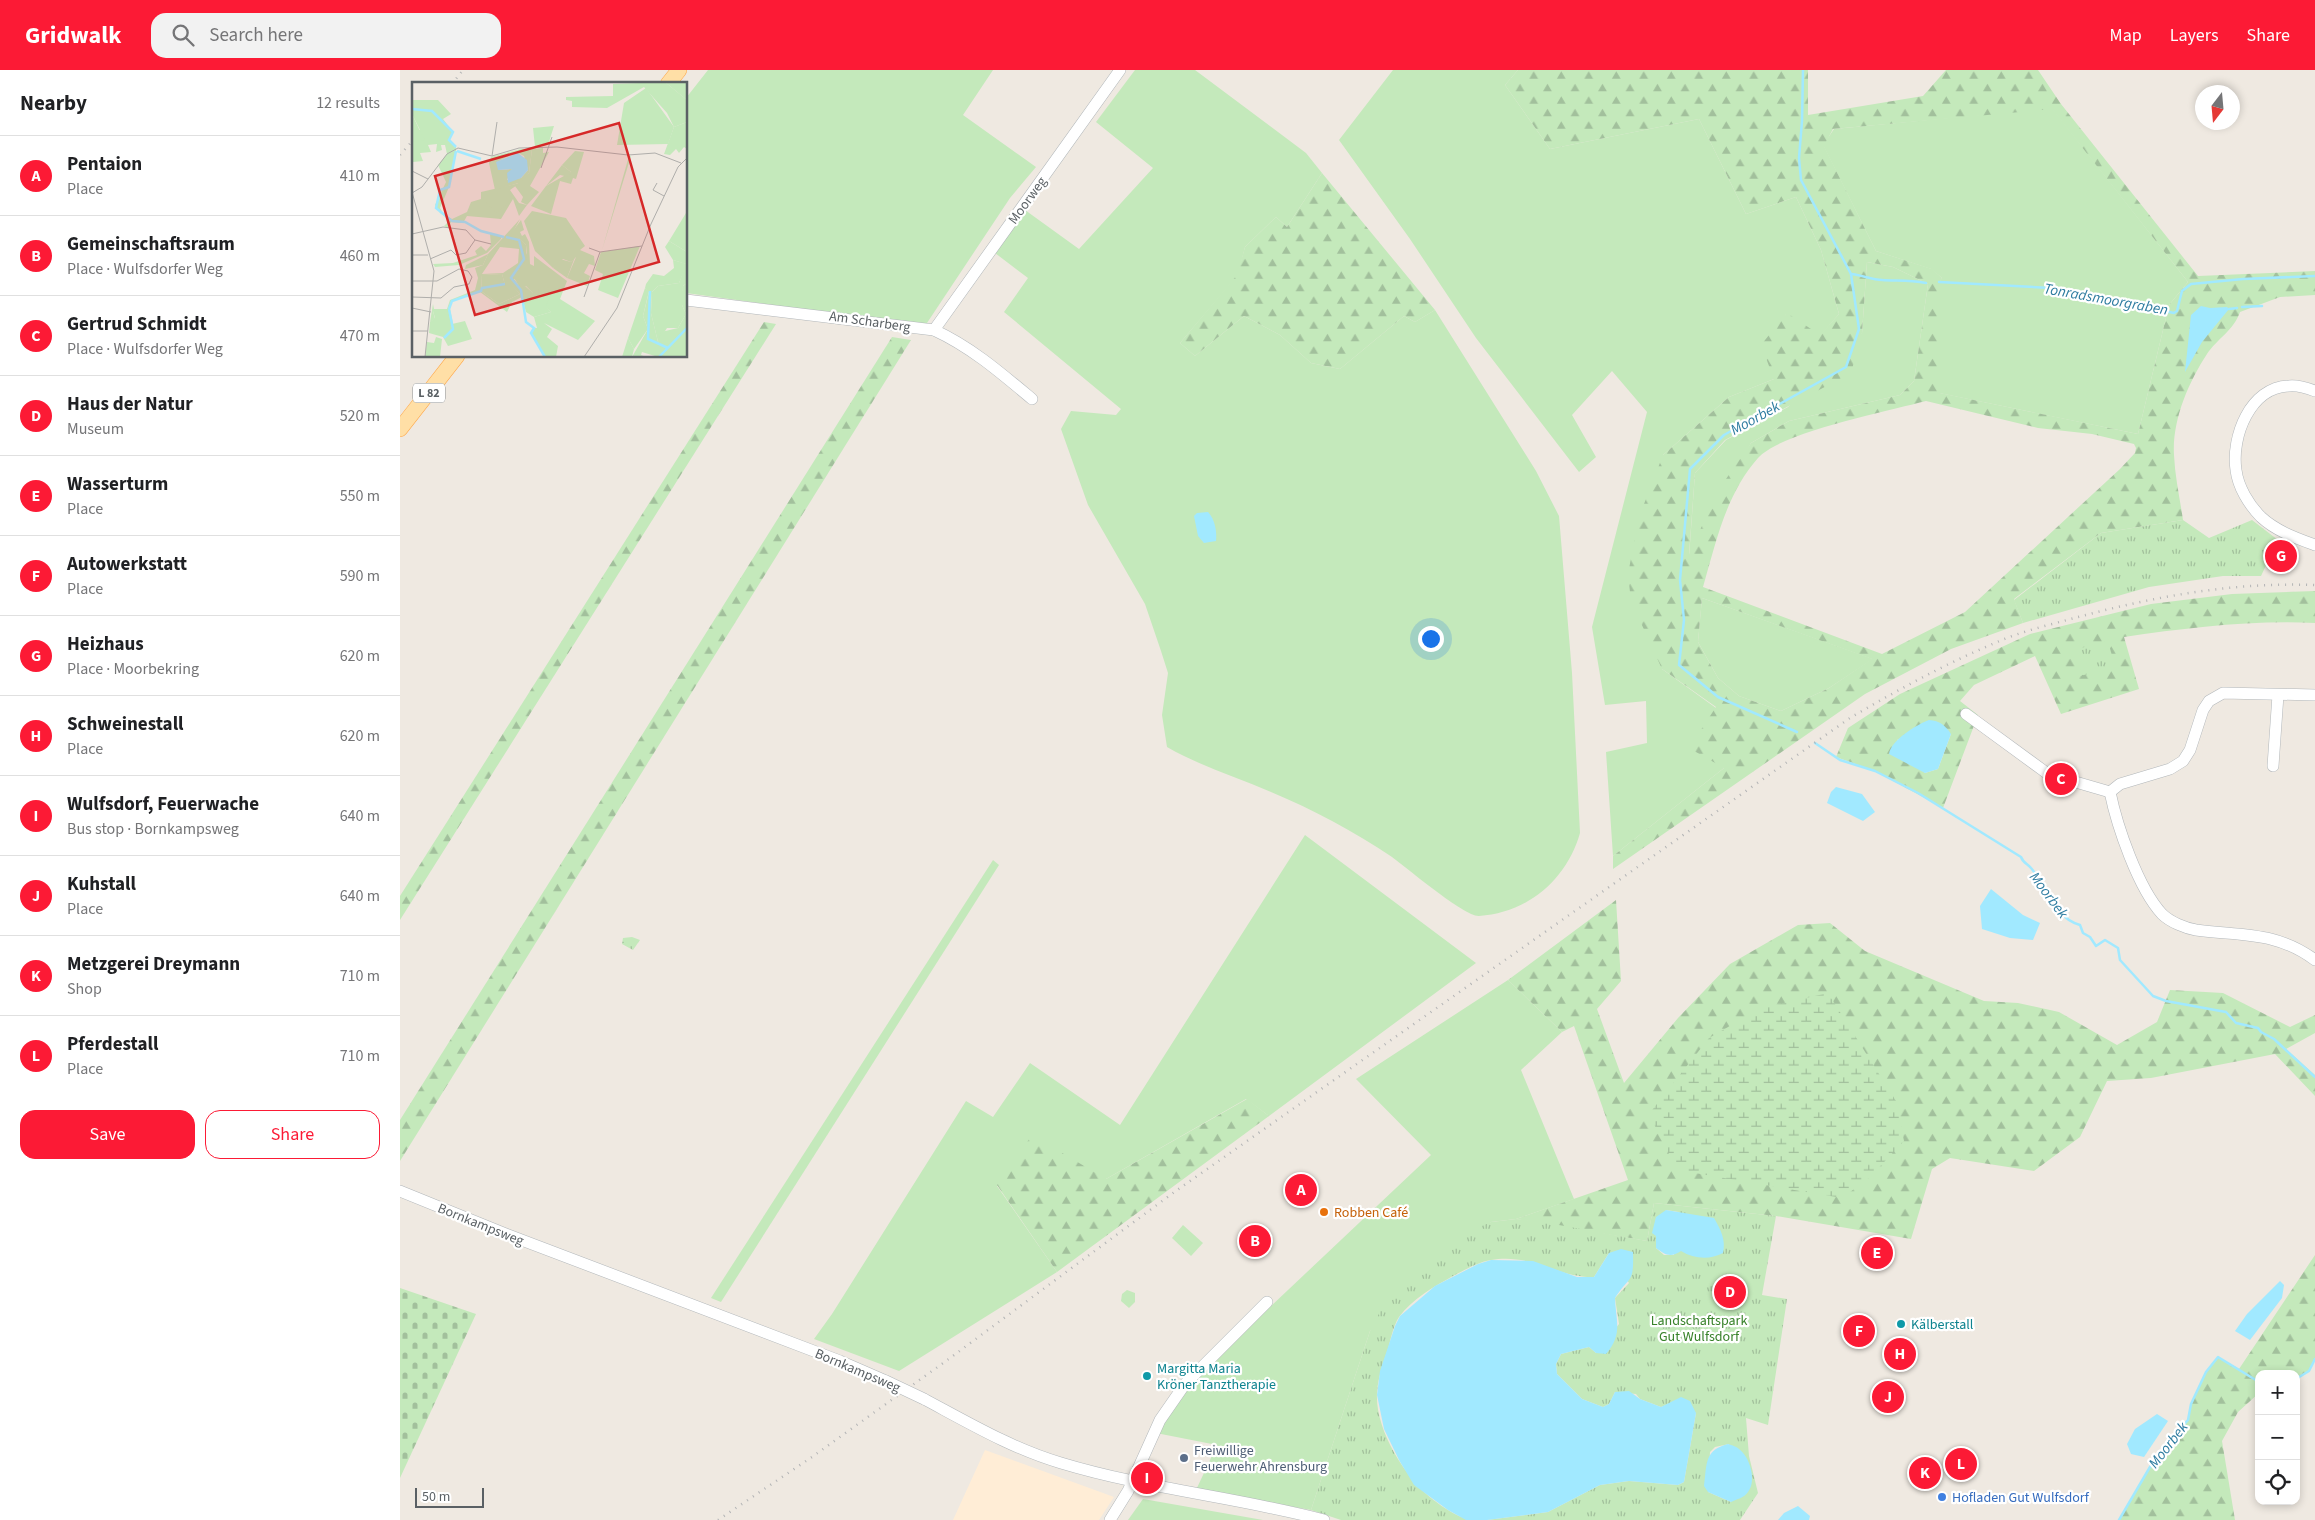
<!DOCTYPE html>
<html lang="en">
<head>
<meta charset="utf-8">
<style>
  body { margin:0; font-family:"Source Sans 3",sans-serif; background:#f2f2f2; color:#202124 }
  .controls { position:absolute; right:15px; bottom:15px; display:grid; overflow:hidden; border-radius:10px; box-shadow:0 2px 8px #0003 }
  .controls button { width:45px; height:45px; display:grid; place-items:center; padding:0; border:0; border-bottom:1px solid #e0e0e0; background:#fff; color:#202124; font:25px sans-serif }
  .compass { position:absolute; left:1795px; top:15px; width:45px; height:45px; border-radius:50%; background:#fff; box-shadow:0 2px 8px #0003; rotate:196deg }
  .scale { position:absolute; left:15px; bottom:12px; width:69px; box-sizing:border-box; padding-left:5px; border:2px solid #5a6064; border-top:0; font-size:14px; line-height:18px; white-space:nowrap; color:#5a6064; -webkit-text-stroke:4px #fff; paint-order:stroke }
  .you { position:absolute; left:1030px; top:568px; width:18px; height:18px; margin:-12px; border:4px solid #fff; border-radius:50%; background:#1a73e8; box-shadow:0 0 0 8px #1a73e833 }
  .badge { display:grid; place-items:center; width:32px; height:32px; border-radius:50%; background:#fc1a35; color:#fff; font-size:16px; font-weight:700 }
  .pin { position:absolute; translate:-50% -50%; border:2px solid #fff; box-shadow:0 1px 5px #0006 }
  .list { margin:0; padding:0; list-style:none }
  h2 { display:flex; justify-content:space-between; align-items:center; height:65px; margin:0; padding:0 20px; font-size:21px }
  h2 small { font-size:16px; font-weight:400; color:#757577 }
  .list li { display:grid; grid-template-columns:32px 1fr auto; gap:15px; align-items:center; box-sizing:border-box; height:80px; padding:0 20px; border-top:1px solid #e0e0e0 }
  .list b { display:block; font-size:19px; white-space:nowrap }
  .list p { margin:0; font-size:16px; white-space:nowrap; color:#757577 }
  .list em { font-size:16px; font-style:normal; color:#757577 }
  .actions { display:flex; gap:10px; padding:15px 20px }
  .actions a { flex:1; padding:11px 0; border:1px solid #fc1a35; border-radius:15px; text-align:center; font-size:18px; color:#fc1a35 }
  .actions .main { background:#fc1a35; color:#fff }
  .icon { flex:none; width:28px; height:28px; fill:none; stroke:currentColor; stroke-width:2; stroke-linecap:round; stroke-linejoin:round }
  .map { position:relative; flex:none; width:1915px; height:1450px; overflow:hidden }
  header { display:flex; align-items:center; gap:30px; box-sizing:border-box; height:70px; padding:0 25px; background:#fc1a35; color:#fff }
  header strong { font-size:24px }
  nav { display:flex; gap:28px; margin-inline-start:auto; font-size:18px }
  .search { width:350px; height:45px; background:#f2f2f2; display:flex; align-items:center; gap:12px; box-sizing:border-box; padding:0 18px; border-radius:15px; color:#757577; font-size:19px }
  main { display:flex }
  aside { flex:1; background:#fff }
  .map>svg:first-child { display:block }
  .commercial { fill:#ffedd6 }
  .grass { fill:#c4e9bb }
  .forest { fill:url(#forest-firs); fill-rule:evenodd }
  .wetland { fill:url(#wetland-marsh) }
  .cemetery { fill:url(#cemetery-stones) }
  .park { fill:url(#park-tufts); fill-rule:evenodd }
  .water { fill:#a1e9ff }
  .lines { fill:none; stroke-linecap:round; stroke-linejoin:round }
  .stream { stroke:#a1e9ff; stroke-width:2.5 }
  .minor-casing { stroke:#b2b7ba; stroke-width:12 }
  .major-casing { stroke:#ffa84a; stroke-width:16 }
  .minor { stroke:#fff; stroke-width:11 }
  .major { stroke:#ffdfa6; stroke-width:15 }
  .rail { stroke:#b3b4b5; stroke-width:2.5; stroke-dasharray:1 6; stroke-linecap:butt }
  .minor-bridge-casing { stroke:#b2b7ba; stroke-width:12; stroke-linecap:butt }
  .minor-bridge { stroke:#fff; stroke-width:11 }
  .food-dot { fill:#e8710a; stroke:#fff; stroke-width:2 }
  .culture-dot { fill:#0f9aa8; stroke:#fff; stroke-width:2 }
  .service-dot { fill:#5c6f8a; stroke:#fff; stroke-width:2 }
  .shop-dot { fill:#3f7fe0; stroke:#fff; stroke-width:2 }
  .labels { text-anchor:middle; stroke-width:4.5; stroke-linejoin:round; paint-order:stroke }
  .shield { fill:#fff; stroke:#8c9092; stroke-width:1 }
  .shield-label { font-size:12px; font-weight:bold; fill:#5a6064 }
  .street-label { font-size:14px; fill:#5a6064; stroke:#fff }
  .food-label { font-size:14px; fill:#c56008; stroke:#fff; text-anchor:start }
  .park-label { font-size:14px; fill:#38822a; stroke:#fff }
  .culture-label { font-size:14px; fill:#0d838f; stroke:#fff; text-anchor:start }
  .service-label { font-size:14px; fill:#4e5e75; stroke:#fff; text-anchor:start }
  .shop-label { font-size:14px; fill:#366cbe; stroke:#fff; text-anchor:start }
  .water-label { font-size:15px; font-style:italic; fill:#2e7ca0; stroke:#fff }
  .inset-river { fill:none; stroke:#a1e9ff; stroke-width:2.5 }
  .inset-road { fill:none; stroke:#afaeab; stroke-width:1 }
  .view { fill:#d62828; fill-opacity:0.15; stroke:#d62828; stroke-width:2.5 }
  .inset-edge { fill:none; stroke:#5a6064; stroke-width:2.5 }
</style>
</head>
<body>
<header>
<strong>Gridwalk</strong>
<div class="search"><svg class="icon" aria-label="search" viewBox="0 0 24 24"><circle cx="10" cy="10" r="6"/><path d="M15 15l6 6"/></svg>Search here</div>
<nav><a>Map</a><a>Layers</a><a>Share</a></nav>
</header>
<main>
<aside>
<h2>Nearby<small>12 results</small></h2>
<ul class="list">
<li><span class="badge">A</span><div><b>Pentaion</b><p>Place</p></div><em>410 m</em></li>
<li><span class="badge">B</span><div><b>Gemeinschaftsraum</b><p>Place · Wulfsdorfer Weg</p></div><em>460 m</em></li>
<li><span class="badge">C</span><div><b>Gertrud Schmidt</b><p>Place · Wulfsdorfer Weg</p></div><em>470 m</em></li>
<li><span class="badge">D</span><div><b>Haus der Natur</b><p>Museum</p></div><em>520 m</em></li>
<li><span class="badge">E</span><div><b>Wasserturm</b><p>Place</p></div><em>550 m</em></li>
<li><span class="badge">F</span><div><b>Autowerkstatt</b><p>Place</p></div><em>590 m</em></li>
<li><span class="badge">G</span><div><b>Heizhaus</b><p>Place · Moorbekring</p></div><em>620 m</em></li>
<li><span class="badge">H</span><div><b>Schweinestall</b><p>Place</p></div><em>620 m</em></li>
<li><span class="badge">I</span><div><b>Wulfsdorf, Feuerwache</b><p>Bus stop · Bornkampsweg</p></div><em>640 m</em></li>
<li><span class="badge">J</span><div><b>Kuhstall</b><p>Place</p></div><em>640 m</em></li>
<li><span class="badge">K</span><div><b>Metzgerei Dreymann</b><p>Shop</p></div><em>710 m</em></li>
<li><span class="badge">L</span><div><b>Pferdestall</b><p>Place</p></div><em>710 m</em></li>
</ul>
<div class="actions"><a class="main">Save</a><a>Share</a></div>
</aside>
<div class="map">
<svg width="1915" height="1450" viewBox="0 0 1915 1450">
  <defs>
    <pattern id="forest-firs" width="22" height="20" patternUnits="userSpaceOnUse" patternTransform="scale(1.25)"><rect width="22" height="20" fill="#c4e9bb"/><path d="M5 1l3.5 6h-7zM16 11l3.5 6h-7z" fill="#a2c09c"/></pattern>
    <pattern id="wetland-marsh" width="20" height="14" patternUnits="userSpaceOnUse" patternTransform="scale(1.25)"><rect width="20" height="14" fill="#c4e9bb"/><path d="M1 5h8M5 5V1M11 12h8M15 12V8" fill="none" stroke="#a2c09c"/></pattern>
    <pattern id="cemetery-stones" width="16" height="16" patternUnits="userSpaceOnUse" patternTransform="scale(1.25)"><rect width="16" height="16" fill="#c4e9bb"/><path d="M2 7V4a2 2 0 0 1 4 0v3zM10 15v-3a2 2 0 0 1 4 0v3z" fill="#a2c09c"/></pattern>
    <pattern id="park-tufts" width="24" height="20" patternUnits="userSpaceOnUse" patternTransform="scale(1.25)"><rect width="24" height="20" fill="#c4e9bb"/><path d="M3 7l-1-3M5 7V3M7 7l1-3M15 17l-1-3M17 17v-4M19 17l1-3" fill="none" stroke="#a2c09c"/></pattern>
  </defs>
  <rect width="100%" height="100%" fill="#efe9e1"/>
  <!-- commercial -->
  <path class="commercial" d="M585,1380l129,47 -15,23h-146z"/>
  <!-- grass -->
  <g class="grass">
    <path d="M308,0h285l-30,45 73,52 -26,31 -85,128 -239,-33v-195z"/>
    <path d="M735,0h60l111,83 16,20 -35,54 -11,-10 -31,30 -7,28 -58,68 15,13 49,-40 36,19 31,28 29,6 64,-53 11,6 20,-12 101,161 23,45 13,157 8,160c-13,46 -52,80 -101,83 -14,1 -72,-48 -87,-59 -37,-25 -80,-48 -121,-65 -35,-15 -71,-26 -104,-45l-5,-32 6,-42 -7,-22 -16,-47 -57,-99 -27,-76 10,-18 45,4 5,-6 -117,-97 24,-34 -33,-25 30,-43 54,39 74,-81 -57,-46z"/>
    <path d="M993,0h125l-13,15 45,64 149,-30 47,95 50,-17 25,53 18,64 -19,22 -34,-22 -12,65 -45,18 -66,58 -1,214 54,39 8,60 -111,88 -7,-104 41,-9 -1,-42 -41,4 -13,-78 55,-215 -35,-41 -40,44 24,42 -17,15 -103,-134 -66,-99 -71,-99z"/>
    <path d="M1652,38l136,174 -19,23 -31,129 -199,-41v-111l3,-4 -11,-9 -55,-18 -53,-106 11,-16z"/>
    <path d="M1467,192l26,5 35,17 -14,97 -14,14 -111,26 -38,22 -62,114 6,-84 31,-33 62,-33 74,-74z"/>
    <path d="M1302,528l171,61 -44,29 -48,23 -42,-15 -21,-18 -20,-36z"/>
    <path d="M905,765l171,128 -207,153 -23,-17 -140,80 -109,7 60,86 -158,99 -85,-32 18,-25 134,-213 27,16 37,-54 90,62z"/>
    <path d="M593,790l6,5 -278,437 -10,-4z"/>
    <path d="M1108,910l54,52 -41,38 53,129 -58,20 -25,3 -121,109 -59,179 -115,-20 21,-45 -61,-12 43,-59 232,-219 -75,-76z"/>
    <path d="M783,1155l20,18 -12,13 -19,-18z"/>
    <path d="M727,1220l8,3v9l-6,6 -8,-7 1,-7z"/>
    <path d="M743,1429l120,21h-135z"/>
  </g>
  <!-- forest -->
  <g class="forest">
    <path d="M1118,0h290v45l115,-19 23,-26h92l23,34 137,172 117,-5v24l-35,2 -40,15c-6,18 -23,27 -33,42 -19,29 -35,67 -33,101 1,22 6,44 9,65l-82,13 -87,66 9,24 -72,26 -86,45 -252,175v-13l111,-88 -35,-20 27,-41 -54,-38 -31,-68 -3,-27 11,-57 24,-62 66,-58 45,-18 -13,-34 26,-32 33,22 19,-21 -18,-64 -25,-53 -50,17 -47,-95 -149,30 -45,-64zM1652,39l136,173 -19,23 -31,129 -198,-41 -1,-110 3,-5 -10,-9 -56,-18 -52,-105 9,-17zM1467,192l26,5 35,17 -14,97 -14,14 -111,26 -38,22 -34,49 -28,63 6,-82 30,-33 126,-67 11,-40zM1526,331l112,27 54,6 42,10 2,4 -1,5 -15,16 -155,143 -83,42 -179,-67c13,-45 23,-93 55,-129 23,-26 131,-47 168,-57zM1302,528l170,61 -43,29 -48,23 -42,-15 -21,-18 -20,-36z"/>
    <path d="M922,103l113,137 -20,12 -11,-6 -64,53 -29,-6 -31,-28 -36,-19 -49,40 -15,-13 57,-68 8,-28 31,-30 11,10z"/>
    <path d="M364,252l12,2 -376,596v-24z"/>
    <path d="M492,267l19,3 -511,821v-41z"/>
    <path d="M1915,521v32c-64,-3 -128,5 -191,14l15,52 -78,25 -26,-58 -61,29 -14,16 18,14 -35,93 -68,-37 -39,-14 12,-29 52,-34 130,-60 121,-30 81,-10zM1551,664l-13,35 -13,4 -28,-33 6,-3z"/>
    <path d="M1216,830l5,81 -24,28 27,74 54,-65 52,-54 68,-39 32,-2 35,28 119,50 34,2 41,9 58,33 40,-23 13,-32 53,3 67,34 25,-12v18l-29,16 29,26v21l-40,-42 -124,24 -44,3 -27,56 -46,34 -84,-13 -18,11 -21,70 -135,-23 -122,-13 -7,38 -131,-22 112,-39 -54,-154 -12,6 -54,-52z"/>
    <path d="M847,1029l22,17 -212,156 -60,-87 35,-50 74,44z"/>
    <path d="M1915,1185v104l-6,12 -13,8v-5h-37v19l-21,19 -16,29 13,79h-116l38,-65 31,-35 3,-16 15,-32 12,-15 21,12z"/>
  </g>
  <!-- wetland -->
  <g class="wetland">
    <path d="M232,867l8,3 -7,10 -11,-6 1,-6z"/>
    <path d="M1428,923l68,108 8,40 -35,37 -27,20 -165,-28 -28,-56 60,-76 52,-30z"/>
  </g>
  <!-- cemetery -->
  <path class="cemetery" d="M0,1218l76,26 -76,164z"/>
  <!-- park -->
  <g class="park">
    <path d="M1783,450l26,18 43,-18 26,20 -17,36h-38l-74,11 -126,36 -9,-23 87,-67z"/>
    <path d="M1708,571l7,26 -35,9 -7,-26z"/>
    <path d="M1254,1133l122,13 -14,79 25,4 -19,126 -22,-7 3,38 9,37 -18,27h-253l61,-8 52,-27 29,-4 49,4 6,-3 12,-69 -27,-9 -8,3 -21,-8 -4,-5 -21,-2 -6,12 -6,3 -21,-8 -25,-25 -1,-10 5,-10 28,-7 7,6 23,-29 -4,-26 14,-15 -20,-30 -15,24c-36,1 -62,-24 -103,-17 -13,2 -26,10 -38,16 -18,10 -41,23 -54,41 -6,9 -8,22 -11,32 -5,15 -10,28 -11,44 -2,36 27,83 54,105 13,10 29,22 46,22h-136l-30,-10 59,-179 15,-29 13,-18 66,-50 27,-12 25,-3 21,2 110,20zM1266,1140l13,2 -5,43h-10l-8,-7v-12zM1329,1374l2,58 -23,-10 2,-40 5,-5z"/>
  </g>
  <!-- water -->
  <g class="water">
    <path d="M1801,236l9,2 17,-1 2,2 -27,33 -17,30 6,-57z"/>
    <path d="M808,442c7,7 9,20 8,29l-12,2 -6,-7 -4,-20 3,-3z"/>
    <path d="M1529,650c11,1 16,5 22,14l-13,35 -13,4 -36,-19c2,-14 27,-29 40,-34z"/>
    <path d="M1436,717l26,7 13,18 -12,9 -36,-18 4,-11z"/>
    <path d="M1591,819l32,26 17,8 -7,17 -23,-2 -28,-9 -2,-23z"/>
    <path d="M1266,1140l48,8c7,12 12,22 9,35 -13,7 -29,6 -42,-2 -10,7 -16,4 -25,-3v-12l-4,-3 4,-16z"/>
    <path d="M1221,1179l12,3c1,32 -3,23 -18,46 1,24 8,36 -9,56l-10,-1 -7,-6 -28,7 -5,10 1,10 25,25 21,8 6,-3 6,-12 14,-1 11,8 21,8 20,-10 9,4 6,12 -12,69 -6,3 -49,-4 -29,4 -52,27 -61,8h-21l-18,-10 -34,-25 -15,-25 -15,-31 -7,-34 3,-24 15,-45 5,-10 35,-30 43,-22 13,-4 42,1 44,16h17l15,-24z"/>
    <path d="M1880,1211l4,4 -2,13 -32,42 -15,-9 12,-17z"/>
    <path d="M1757,1344l11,7 -24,36 -13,-3 -4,-10 8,-15z"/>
    <path d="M1328,1374c4,1 9,3 11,5 11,8 18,32 9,43 -4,6 -11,7 -17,10l-23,-10 -4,-6c3,-22 0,-36 24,-42z"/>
    <path d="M1398,1436l12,10 -1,4h-31l6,-7z"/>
  </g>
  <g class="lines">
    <!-- stream -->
    <g class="stream">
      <path d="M1451,204c11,1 21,6 31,6 16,1 27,0 44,3"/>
      <path d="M1539,212l112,6 123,25 3,-2 5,-20 9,-7 52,-5 72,-3"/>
      <path d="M1842,237l20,-1"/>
      <path d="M1829,239l8,-1"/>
      <path d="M1397,662l-79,-35 -39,-32 5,-45 -4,-40 10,-111 34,-34 122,-68 13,-38 -8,-55 -50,-94 -2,-22 3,-37 1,-51"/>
      <path d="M1415,673l25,17 35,11 43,22 103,64c2,6 7,7 10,11 16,19 23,50 49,57l3,8 7,4 6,9 9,-6 13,8 2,12 33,36 13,5 60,11 10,11 22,5 3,4 13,7 41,38"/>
      <path d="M1896,1309l13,-8 6,-12"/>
      <path d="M1719,1450l38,-65 31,-35 3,-16 15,-32 12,-15 41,25"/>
    </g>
    <defs>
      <g id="minor">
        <path d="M286,230l248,30c37,17 67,43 98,69"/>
        <path d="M534,260l186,-260"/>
        <path d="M1915,321c-8,-3 -17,-6 -26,-5 -39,1 -58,51 -53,84 2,17 13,35 25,47 15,14 35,21 54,28"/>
        <path d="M1566,644l82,60 62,18"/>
        <path d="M1873,696l5,-71"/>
        <path d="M1710,722c7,34 28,96 52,122 8,8 23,14 34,16 45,6 80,1 119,30"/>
        <path d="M1710,722l10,-8 50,-15 13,-8 7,-11 13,-40 6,-9 14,-8 92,2"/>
        <path d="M0,1121l106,43 334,127 46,20"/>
        <path d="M524,1329c45,24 89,50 137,64 86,26 176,34 263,57"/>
        <path d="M710,1450l18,-29 32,-71 25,-36 82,-82"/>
      </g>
      <g id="major">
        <path d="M268,14l11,-14"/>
        <path d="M0,359l57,-73"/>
      </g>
    </defs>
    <!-- minor casing -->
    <use href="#minor" class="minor-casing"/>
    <!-- major casing -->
    <use href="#major" class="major-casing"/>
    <!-- minor -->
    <use href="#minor" class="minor"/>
    <!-- major -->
    <use href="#major" class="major"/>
    <!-- rail -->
    <g class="rail">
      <path d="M52,14l11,-14"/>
      <path d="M0,85l14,-16"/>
      <path d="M318,1450l94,-63 134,-96 227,-168 677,-475c49,-29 99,-56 152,-78 24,-10 51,-16 76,-23 79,-21 156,-35 237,-32"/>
    </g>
    <defs>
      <path id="minor-bridge" d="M486,1311l38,18"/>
    </defs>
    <!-- minor-bridge casing -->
    <use href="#minor-bridge" class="minor-bridge-casing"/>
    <!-- minor-bridge -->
    <use href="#minor-bridge" class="minor-bridge"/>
  </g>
  <!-- markers -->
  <circle class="food-dot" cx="924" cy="1142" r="5"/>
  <g class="culture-dot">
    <circle cx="1501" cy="1254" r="5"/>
    <circle cx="747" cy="1306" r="5"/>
  </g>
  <circle class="service-dot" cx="784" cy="1388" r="5"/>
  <circle class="shop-dot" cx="1542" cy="1427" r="5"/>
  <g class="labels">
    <!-- shield labels -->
    <rect class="shield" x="13" y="313.5" width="32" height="19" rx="4"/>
    <g class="shield-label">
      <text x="29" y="327">L 82</text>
    </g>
    <!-- street labels -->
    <g class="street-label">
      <text transform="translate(627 130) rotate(-54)" y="5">Moorweg</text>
      <text transform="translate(470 251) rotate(8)" y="5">Am Scharberg</text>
      <text transform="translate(81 1154) rotate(22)" y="5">Bornkampsweg</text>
      <text transform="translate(458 1300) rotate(23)" y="5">Bornkampsweg</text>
    </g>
    <!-- food labels -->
    <g class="food-label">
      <text x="934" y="1147">Robben Café</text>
    </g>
    <!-- park labels -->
    <g class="park-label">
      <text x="1299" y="1255">Landschaftspark<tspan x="1299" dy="16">Gut Wulfsdorf</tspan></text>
    </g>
    <!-- culture labels -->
    <g class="culture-label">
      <text x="1511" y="1259">Kälberstall</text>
      <text x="757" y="1303">Margitta Maria<tspan x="757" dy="16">Kröner Tanztherapie</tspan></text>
    </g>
    <!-- service labels -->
    <g class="service-label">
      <text x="794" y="1385">Freiwillige<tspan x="794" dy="16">Feuerwehr Ahrensburg</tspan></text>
    </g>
    <!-- shop labels -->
    <g class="shop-label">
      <text x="1552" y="1432">Hofladen Gut Wulfsdorf</text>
    </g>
    <!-- water labels -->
    <g class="water-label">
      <text transform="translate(1706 229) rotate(10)" y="5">Tonradsmoorgraben</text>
      <text transform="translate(1355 348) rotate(-29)" y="5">Moorbek</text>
      <text transform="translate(1649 825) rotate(53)" y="5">Moorbek</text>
      <text transform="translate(1768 1375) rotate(-52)" y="5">Moorbek</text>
    </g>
  </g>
  <!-- overview -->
  <g transform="translate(12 12)">
    <rect width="275" height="275" fill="#efe9e1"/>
    <path d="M275,40v27l-3,-2 -5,6 -3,-4 -6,6 -6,-1 10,-27zM142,44l-6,19 -13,2 -2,-19zM131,66v5l6,-1 -19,34 9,6 -12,13 -6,-3 2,-5 -8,-11 14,-13 3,-24zM163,69l9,1 -8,27 -3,-1 -2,6 -11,-3 -9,33 -20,-8 15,-20 25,-14 -9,-7zM120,129l34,7 19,28 -5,4 14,6 1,10 -6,-2 -5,9 6,3 -3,10 -20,-8 9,-21 -5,5 -8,-3 -10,9 -18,-17 -11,-30zM109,138l3,10 -4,2 2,4 3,-2 4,8 1,22 4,2v-10l33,25 -7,18 35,22 -17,19 -34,-17 8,6 -5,8 11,9 -2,11h-11l-14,-24 3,-5h3l-3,-11 17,-5 -25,-26 -5,3 -7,-11 13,-25 -1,-8 -14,-13zM228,164l-22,52 -20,-8 5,-16 -8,-4 6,-18zM90,192l3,11h7l8,9 -21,10 -18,-13 1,-16zM233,206l4,3 -6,25 5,13 -14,20 -6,-11zM21,229h15l4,13 13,-3 7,18 -24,7 -5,-9 -14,-4 1,-11 5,-4zM24,255l6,2 -2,18h-15l2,-15 7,1z" fill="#c4e9bb"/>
    <path d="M253,0l22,18v22l-13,5 -7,-14 -23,-26 -37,21 -35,-1v-6l-6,-1v-3l47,-1v-12zM0,18h26l13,14 -8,5 10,13 -4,8 7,7v8l-7,32 -9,21 4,7 8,4 15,-7 4,-10 10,-3v-7l39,-9 -10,7 9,13 8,2 -8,11 -6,-17 -12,20 -34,-3 -4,7 -12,-1 -3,6 -4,-2 6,-6 -10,-7 -5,-8 11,-23 -8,-17 9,-11 -2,-9h-4l1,5 -6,2 1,-8 -9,1 3,7 -11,1 3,8 -10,1 -1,8v-40h8l-8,-16zM217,74h2l-29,94zM150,83l9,7 -2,5 -9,-2 -14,11zM108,137l-7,13 13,13 1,15 -9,10 1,7 -5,2 7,9 4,-2 8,7 13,-7 6,5 -6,15 5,6 -17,5 -8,-5 -4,-15 -10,5 -5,10 -27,-20 -28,9 -2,8 3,15 -6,-13h-14l2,8 -5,3 3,-18 1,5h13l3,-9 25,-10 3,-12 -3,-10 8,-3 5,-11zM88,165l19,2 -1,14 -15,10 -21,1zM90,192l3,11 7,1 8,8 -21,10 -18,-13 1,-16zM78,152l12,2 -1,3 -14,14 -28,12 -24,2 -2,-3 20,-1 24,-8 -2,-4 6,-5 5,5 5,-6zM257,159l18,11v31l-4,3 -1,19 4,9 -8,14h-11l-9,14 -7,-29 1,-21 6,-6 21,-3 7,-19 -13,-4 -8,-13zM163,175l-8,21 -14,-10 7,-9 11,3zM216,256l6,11 -2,8h-10z" fill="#c4e9bb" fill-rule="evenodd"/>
    <path d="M94,110l4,4 -4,9 -10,8 -11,-12 4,-7zM274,131h1v39l-18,-11zM261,178l14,4 -8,19 -21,3 -6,6 -1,21 7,29 3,-10 17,-4 8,-14 -4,-9v-13l1,-6 4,-3v74h-29l-16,-5 -1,3 5,2h-14l16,-28 -5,-13 6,-24 -4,-4 1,-4 7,-10 11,2 10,-8z" fill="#c4e9bb"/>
    <path d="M253,0h22v18l-5,-4zM234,6l28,39 -6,17 -51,1 7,-42z" fill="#c4e9bb"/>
    <path d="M0,32l7,15 6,11 -13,2zM109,67h11l-3,24 -7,9 -27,8 -6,-27 2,-6zM104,70l8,4 4,14 -7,8 -14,2 5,-11 -13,1 -2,-8zM76,172l-5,11 -18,4 1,-4z" fill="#c4e9bb" fill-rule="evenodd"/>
    <path d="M106,71l9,7 1,10 -7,8 -13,5 -1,-10 5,-4 -14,1 -2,-8z" fill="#a1e9ff"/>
    <path class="inset-river" d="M0,27l20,2 21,21 -4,8 7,7M44,69l-7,36 -9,3 -4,18 16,13 13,1 16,9 23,6M45,69l24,8M94,155l13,3 5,19 -13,19 10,12 5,32 8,6 -3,5 14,24M238,209l-2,48 20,9M37,227l3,-8 29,-10 1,-3 23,-4M32,256l9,-9 -4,-20M247,275l28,-29"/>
    <path class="inset-road" d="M80,74l5,-34M129,86l11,-31M0,89l16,8M245,101l-4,7 11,6M0,110l22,79 -9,86M0,111l10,-6 25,-33 11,-6 34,8 27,-8 38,-1 71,8 27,-2 26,10M0,152l31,-7 23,3 9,10M63,158l16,4M177,166l11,4 42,-6M0,173h16M18,177l21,-9 5,5 10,-2 9,-13M0,199h25l22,-12 9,2 4,6 -3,7 -15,3 -13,11 -29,-1M172,215l16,-45M0,226l19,4M0,249h16M172,275l33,-49 34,-84 27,-57 9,-9"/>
    <path class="view" d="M207,41l40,139 -184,53 -40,-139z"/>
    <rect width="275" height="275" class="inset-edge"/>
  </g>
</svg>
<div class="controls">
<button>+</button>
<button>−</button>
<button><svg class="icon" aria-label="locate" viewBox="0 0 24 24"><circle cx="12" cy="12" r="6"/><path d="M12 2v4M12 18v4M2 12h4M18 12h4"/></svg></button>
</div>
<svg class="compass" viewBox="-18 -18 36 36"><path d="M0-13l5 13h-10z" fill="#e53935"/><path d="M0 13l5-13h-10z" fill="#757577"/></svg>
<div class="scale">50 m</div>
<div class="you"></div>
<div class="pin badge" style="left:901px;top:1120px">A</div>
<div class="pin badge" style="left:855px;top:1171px">B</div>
<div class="pin badge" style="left:1661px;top:709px">C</div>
<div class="pin badge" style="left:1330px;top:1222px">D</div>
<div class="pin badge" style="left:1477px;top:1183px">E</div>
<div class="pin badge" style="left:1459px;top:1261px">F</div>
<div class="pin badge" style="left:1881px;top:486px">G</div>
<div class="pin badge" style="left:1500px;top:1284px">H</div>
<div class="pin badge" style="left:747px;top:1408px">I</div>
<div class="pin badge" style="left:1488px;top:1327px">J</div>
<div class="pin badge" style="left:1525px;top:1403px">K</div>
<div class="pin badge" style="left:1561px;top:1394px">L</div>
</div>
</main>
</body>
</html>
